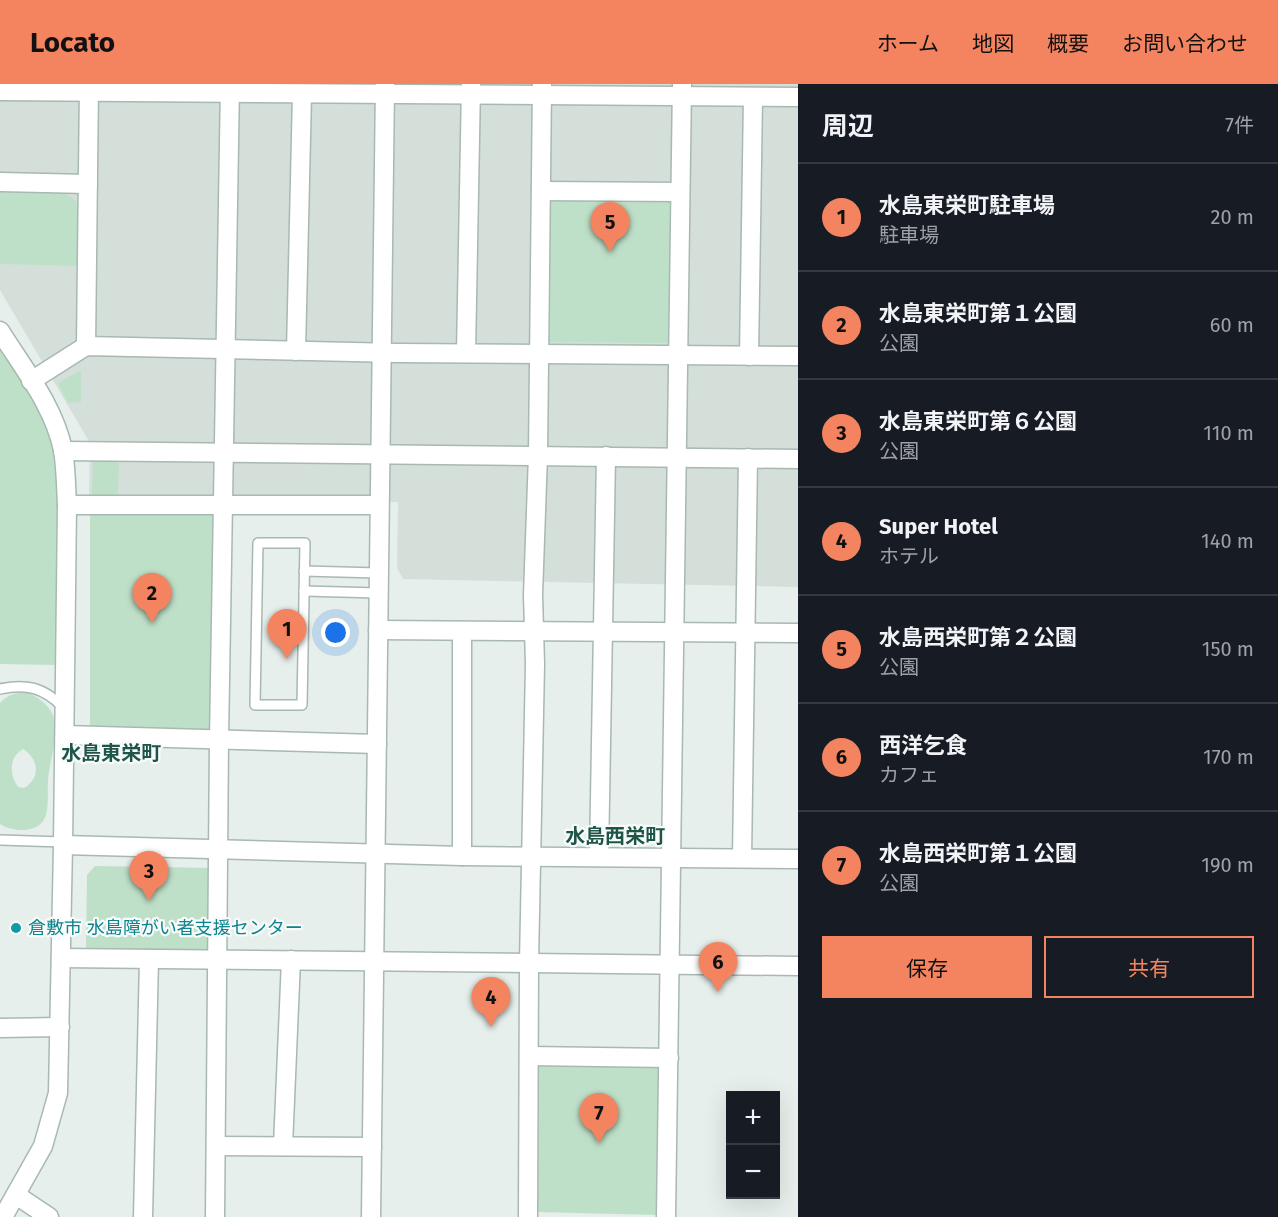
<!DOCTYPE html>
<html lang="ja">
<head>
<meta charset="utf-8">
<style>
  body { margin:0; font-family:"Fira Sans","Noto Sans JP",sans-serif; background:#242831; color:#f1f3f6 }
  .controls { position:absolute; right:18px; bottom:18px; display:grid; overflow:hidden; border-radius:0px; box-shadow:0 6px 24px #0002 }
  .controls button { width:54px; height:54px; display:grid; place-items:center; padding:0; border:0; border-bottom:2px solid #363941; background:#171b24; color:#f1f3f6; font:30px sans-serif }
  .you { position:absolute; left:336px; top:549px; width:21px; height:21px; margin:-15px; border:4px solid #fff; border-radius:50%; background:#1a73e8; box-shadow:0 0 0 9px #1a73e833 }
  .badge { display:grid; place-items:center; width:39px; height:39px; border-radius:50%; background:#f4845f; color:#111; font-size:20px; font-weight:700 }
  .pin { position:absolute; translate:-50% -50px; filter:drop-shadow(0 2px 3px #0008) }
  .pin::after { content:''; position:absolute; top:32px; width:21px; height:18px; background:inherit; clip-path:polygon(0 0,100% 0,50% 100%) }
  .list { margin:0; padding:0; list-style:none }
  h2 { display:flex; justify-content:space-between; align-items:center; height:78px; margin:0; padding:0 24px; font-size:26px }
  h2 small { font-size:20px; font-weight:400; color:#9ea1a6 }
  .list li { display:grid; grid-template-columns:39px 1fr auto; gap:18px; align-items:center; box-sizing:border-box; height:108px; padding:0 24px; border-top:2px solid #363941 }
  .list b { display:block; font-size:22px; white-space:nowrap }
  .list p { margin:0; font-size:20px; white-space:nowrap; color:#9ea1a6 }
  .list em { font-size:20px; font-style:normal; color:#9ea1a6 }
  .actions { display:flex; gap:12px; padding:18px 24px }
  .actions a { flex:1; padding:14px 0; border:2px solid #f4845f; border-radius:0px; text-align:center; font-size:21px; color:#f4845f }
  .actions .main { background:#f4845f; color:#111 }
  .map { position:relative; flex:none; width:798px; height:1133px; overflow:hidden }
  header { display:flex; align-items:center; gap:36px; box-sizing:border-box; height:84px; padding:0 30px; background:#f4845f; color:#111 }
  header strong { font-size:28px }
  nav { display:flex; gap:33px; margin-inline-start:auto; font-size:21px }
  main { display:flex }
  aside { flex:1; background:#171b24 }
  .map>svg:first-child { display:block }
  .built { fill:#d4dfda }
  .green { fill:#bfe0c8; fill-rule:evenodd }
  .lines { fill:none; stroke-linecap:round; stroke-linejoin:round }
  .service-casing { stroke:#a8b8b2; stroke-width:12 }
  .minor-casing { stroke:#a8b8b2; stroke-width:21 }
  .tertiary-casing { stroke:#a8b8b2; stroke-width:21 }
  .service { stroke:#fff; stroke-width:9 }
  .minor { stroke:#fff; stroke-width:18 }
  .tertiary { stroke:#fff; stroke-width:18 }
  .culture-dot { fill:#0f9aa8; stroke:#f7fbf9; stroke-width:2 }
  .labels { text-anchor:middle; stroke-width:4.5; stroke-linejoin:round; paint-order:stroke }
  .culture-label { font-size:18px; fill:#0d838f; stroke:#f7fbf9; text-anchor:start }
  .neighbourhood-label { font-size:20px; font-weight:bold; fill:#1f5548; stroke:#f7fbf9 }
</style>
</head>
<body>
<header>
<strong>Locato</strong>
<nav><a>ホーム</a><a>地図</a><a>概要</a><a>お問い合わせ</a></nav>
</header>
<main>
<div class="map">
<svg width="798" height="1133" viewBox="0 0 798 1133">
  <rect width="100%" height="100%" fill="#e6efeb"/>
  <!-- built -->
  <path class="built" d="M0,0h798v503l-395,-8 -6,-11 1,-66 -309,-3 1,-56 -90,-153z"/>
  <!-- green -->
  <g class="green">
    <path d="M0,107l64,1 12,9 6,12 -2,53 -80,-2z"/>
    <path d="M547,114l127,1 -2,144 -126,-1z"/>
    <path d="M0,262c15,23 32,47 43,72 8,17 11,35 14,54l-1,193 -56,-1z"/>
    <path d="M81,286v32l-13,1 -10,-20z"/>
    <path d="M93,374l26,1 -1,38h-26z"/>
    <path d="M90,427l128,1 -7,222 -121,-4z"/>
    <path d="M27,608c46,22 24,51 21,88 -1,11 2,32 -5,41 -9,13 -33,10 -43,3v-121c8,-9 16,-10 27,-11zM23,665c16,10 18,29 1,39l-6,-1c-9,-13 -9,-30 5,-38z"/>
    <path d="M95,782l118,2 -2,85 -125,-3 1,-75z"/>
    <path d="M539,979l124,3 -4,149 -124,-3z"/>
  </g>
  <g class="lines">
    <defs>
      <g id="service">
        <path d="M258,459h47l-3,162h-47z"/>
        <path d="M304,487l74,2"/>
        <path d="M304,507l74,2"/>
        <path d="M0,605c27,-6 44,-1 63,18"/>
        <path d="M0,756l63,2"/>
      </g>
      <g id="minor">
        <path d="M0,7l798,6"/>
        <path d="M0,98l88,2"/>
        <path d="M541,107l139,1"/>
        <path d="M0,247c23,37 54,75 63,119 3,18 3,37 4,55l-4,340 -5,248 -15,53 -40,71"/>
        <path d="M86,262l3,-262"/>
        <path d="M296,267l6,-257"/>
        <path d="M466,269l5,-268"/>
        <path d="M749,272l4,-259"/>
        <path d="M31,297l55,-35 311,7 401,3"/>
        <path d="M63,367l735,8"/>
        <path d="M67,421h312"/>
        <path d="M462,547v225"/>
        <path d="M65,651l312,9"/>
        <path d="M599,773l7,-401"/>
        <path d="M742,774l6,-400"/>
        <path d="M61,874l737,8"/>
        <path d="M0,944l60,-1"/>
        <path d="M529,972l140,2"/>
        <path d="M217,1062l155,1"/>
        <path d="M283,1062l8,-186"/>
        <path d="M16,1111l33,22"/>
        <path d="M143,1133l6,-258"/>
        <path d="M215,1133l4,-477 11,-656"/>
        <path d="M528,1133l1,-254 6,-299 -2,-69 5,-140 4,-371"/>
        <path d="M666,1133l16,-1133"/>
      </g>
      <g id="tertiary">
        <path d="M378,546l420,3"/>
        <path d="M63,761l399,11 336,3"/>
        <path d="M371,1133l14,-1133"/>
      </g>
    </defs>
    <!-- service casing -->
    <use href="#service" class="service-casing"/>
    <!-- minor casing -->
    <use href="#minor" class="minor-casing"/>
    <!-- tertiary casing -->
    <use href="#tertiary" class="tertiary-casing"/>
    <!-- service -->
    <use href="#service" class="service"/>
    <!-- minor -->
    <use href="#minor" class="minor"/>
    <!-- tertiary -->
    <use href="#tertiary" class="tertiary"/>
  </g>
  <!-- markers -->
  <circle class="culture-dot" cx="16" cy="844" r="6"/>
  <g class="labels">
    <!-- culture labels -->
    <g class="culture-label">
      <text x="28" y="850">倉敷市 水島障がい者支援センター</text>
    </g>
    <!-- neighbourhood labels -->
    <g class="neighbourhood-label">
      <text x="111" y="676">水島東栄町</text>
      <text x="615" y="759">水島西栄町</text>
    </g>
  </g>
</svg>
<div class="controls">
<button>+</button>
<button>−</button>
</div>
<div class="you"></div>
<div class="pin badge" style="left:287px;top:575px">1</div>
<div class="pin badge" style="left:152px;top:539px">2</div>
<div class="pin badge" style="left:149px;top:817px">3</div>
<div class="pin badge" style="left:491px;top:943px">4</div>
<div class="pin badge" style="left:610px;top:168px">5</div>
<div class="pin badge" style="left:718px;top:908px">6</div>
<div class="pin badge" style="left:599px;top:1059px">7</div>
</div>
<aside>
<h2>周辺<small>7件</small></h2>
<ul class="list">
<li><span class="badge">1</span><div><b>水島東栄町駐車場</b><p>駐車場</p></div><em>20 m</em></li>
<li><span class="badge">2</span><div><b>水島東栄町第１公園</b><p>公園</p></div><em>60 m</em></li>
<li><span class="badge">3</span><div><b>水島東栄町第６公園</b><p>公園</p></div><em>110 m</em></li>
<li><span class="badge">4</span><div><b>Super Hotel</b><p>ホテル</p></div><em>140 m</em></li>
<li><span class="badge">5</span><div><b>水島西栄町第２公園</b><p>公園</p></div><em>150 m</em></li>
<li><span class="badge">6</span><div><b>西洋乞食</b><p>カフェ</p></div><em>170 m</em></li>
<li><span class="badge">7</span><div><b>水島西栄町第１公園</b><p>公園</p></div><em>190 m</em></li>
</ul>
<div class="actions"><a class="main">保存</a><a>共有</a></div>
</aside>
</main>
</body>
</html>
